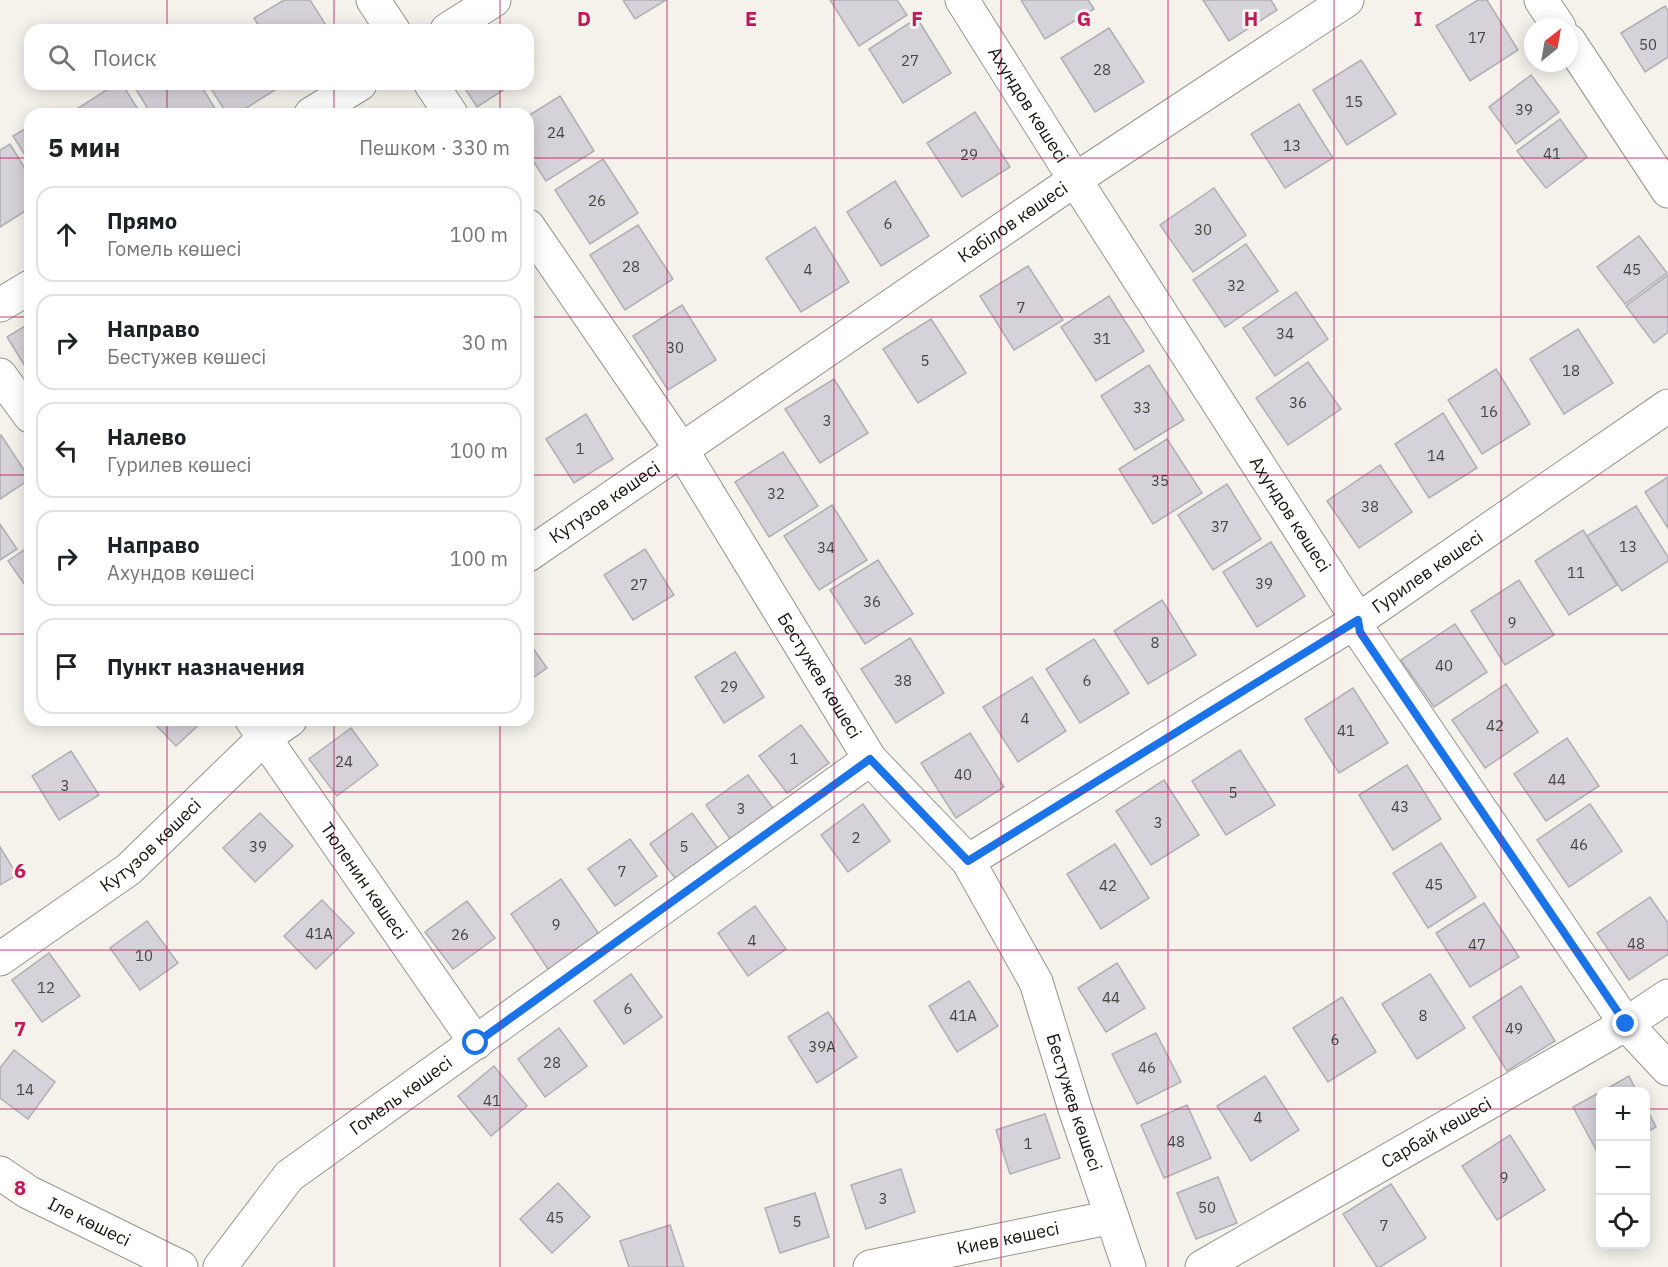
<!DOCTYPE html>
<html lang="ru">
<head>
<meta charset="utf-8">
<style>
  body { margin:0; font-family:"IBM Plex Sans",sans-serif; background:#f6f6f6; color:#202124 }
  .controls { position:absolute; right:18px; bottom:18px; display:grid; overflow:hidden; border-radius:12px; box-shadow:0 3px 15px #0003 }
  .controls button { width:54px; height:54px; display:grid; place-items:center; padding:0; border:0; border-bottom:2px solid #e0e0e0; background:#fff; color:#202124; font:30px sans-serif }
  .compass { position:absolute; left:1524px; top:18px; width:54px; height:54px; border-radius:50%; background:#fff; box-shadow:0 3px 15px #0003; rotate:31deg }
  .stop { position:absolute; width:18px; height:18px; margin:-14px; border:4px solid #1a73e8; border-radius:50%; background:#fff }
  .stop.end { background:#1a73e8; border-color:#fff; box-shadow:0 2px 6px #0008 }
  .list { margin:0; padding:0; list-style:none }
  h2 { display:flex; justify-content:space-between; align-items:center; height:78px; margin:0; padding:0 24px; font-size:26px }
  h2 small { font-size:20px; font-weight:400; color:#757577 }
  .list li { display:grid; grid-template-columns:39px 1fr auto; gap:18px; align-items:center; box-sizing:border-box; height:96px; margin:0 12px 12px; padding:0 12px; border:2px solid #e0e0e0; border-radius:18px }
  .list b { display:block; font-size:22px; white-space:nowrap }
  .list p { margin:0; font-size:20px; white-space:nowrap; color:#757577 }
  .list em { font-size:20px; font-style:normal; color:#757577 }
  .icon { flex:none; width:33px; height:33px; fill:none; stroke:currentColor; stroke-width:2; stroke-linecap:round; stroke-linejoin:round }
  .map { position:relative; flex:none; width:1668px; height:1267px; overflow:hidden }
  .search { position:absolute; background:#fff; box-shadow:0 3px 15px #0003; left:24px; top:24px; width:510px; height:66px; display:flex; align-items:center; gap:15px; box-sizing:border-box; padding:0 21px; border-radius:18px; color:#757577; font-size:22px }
  .panel { position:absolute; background:#fff; box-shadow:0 3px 15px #0003; left:24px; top:108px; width:510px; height:618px; border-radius:18px }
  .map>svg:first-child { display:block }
  .building { fill:#d5d2d9; stroke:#b1aeb4; stroke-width:1.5 }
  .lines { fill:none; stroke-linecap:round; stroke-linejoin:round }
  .minor-casing { stroke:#96948d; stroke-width:35 }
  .minor { stroke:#fff; stroke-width:33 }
  .route { stroke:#1a73e8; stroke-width:8 }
  .grid { fill:none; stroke:#c2185b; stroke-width:1.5; stroke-opacity:0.55 }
  .labels { text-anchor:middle; stroke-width:6; stroke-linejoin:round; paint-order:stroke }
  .number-label { font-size:15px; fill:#464544 }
  .street-label { font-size:18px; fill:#161613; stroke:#f4f2eb }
  .grid-label { font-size:20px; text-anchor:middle; font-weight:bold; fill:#c2185b; stroke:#f4f2eb; stroke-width:6; stroke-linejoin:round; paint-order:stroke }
</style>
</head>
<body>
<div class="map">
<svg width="1668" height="1267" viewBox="0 0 1668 1267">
  <rect width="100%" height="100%" fill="#f4f2eb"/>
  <!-- building -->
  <g class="building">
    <path d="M284,0h26l19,30h-68l-7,-12z"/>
    <path d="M623,0h43l-31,19z"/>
    <path d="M830,0h67l10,15 -48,31z"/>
    <path d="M1021,0h67l6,9 -49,30z"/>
    <path d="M1203,0h68l6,10 -48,31z"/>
    <path d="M1478,0h9l31,50 -48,31 -34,-55z"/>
    <path d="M1665,6l3,5v46l-23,15 -24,-39z"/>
    <path d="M917,18l34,55 -48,30 -34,-54z"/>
    <path d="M1109,28l35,54 -49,30 -34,-54z"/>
    <path d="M1361,60l35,54 -49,31 -34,-55z"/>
    <path d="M1531,75l28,37 -43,32 -27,-37z"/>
    <path d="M116,84h6l19,30h-68l-1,-2z"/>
    <path d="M137,84h63l16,26 -6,4h-59l-17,-28z"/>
    <path d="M208,84h67l3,4 -41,26h-10z"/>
    <path d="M462,84h51l-36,23z"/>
    <path d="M560,96l34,55 -48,30 -18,-28v-37z"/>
    <path d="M1299,104l34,54 -48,30 -34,-54z"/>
    <path d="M975,112l35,55 -48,30 -35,-54z"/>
    <path d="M1560,119l27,38 -41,31 -29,-37z"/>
    <path d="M30,126v37l-17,-27z"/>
    <path d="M10,144l20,33v31l-30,19v-77z"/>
    <path d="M603,159l35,54 -48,31 -35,-54z"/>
    <path d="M895,181l34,55 -48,30 -34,-54z"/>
    <path d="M1214,188l32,47 -53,37 -33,-47z"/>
    <path d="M638,225l35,54 -48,31 -35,-55z"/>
    <path d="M815,227l34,55 -48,30 -35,-54z"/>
    <path d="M1639,236l28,37 -42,31 -28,-37z"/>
    <path d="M1246,244l32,47 -53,36 -32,-47z"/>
    <path d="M1028,266l35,54 -49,30 -34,-54z"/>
    <path d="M1668,275v57l-14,11 -28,-37z"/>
    <path d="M1296,292l32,47 -53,37 -32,-48z"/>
    <path d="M1109,296l35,55 -48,30 -35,-54z"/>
    <path d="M682,305l34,55 -48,30 -35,-54z"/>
    <path d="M931,319l35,54 -48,30 -35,-54z"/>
    <path d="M30,323v51l-23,-37z"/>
    <path d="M1578,329l35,54 -49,31 -34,-55z"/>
    <path d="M1308,362l33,47 -53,36 -32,-47z"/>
    <path d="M1149,365l35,55 -49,30 -34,-54z"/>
    <path d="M1496,369l34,55 -48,30 -34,-54z"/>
    <path d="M834,379l34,54 -48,30 -35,-54z"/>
    <path d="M1443,413l34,55 -48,30 -34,-54z"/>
    <path d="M586,414l27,45 -39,24 -28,-44z"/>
    <path d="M1,435l29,44 -30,20v-63z"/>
    <path d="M1167,439l35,54 -49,31 -34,-55z"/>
    <path d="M783,452l35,54 -49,31 -34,-55z"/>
    <path d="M1380,465l32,47 -53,36 -32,-47z"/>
    <path d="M1668,477v51l-23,-36z"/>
    <path d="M1227,484l34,55 -48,31 -35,-55z"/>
    <path d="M832,505l35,55 -48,30 -35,-54z"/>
    <path d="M1636,506l32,51v4l-46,30 -35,-55z"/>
    <path d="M0,524l17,25 -17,11z"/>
    <path d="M1583,530l34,55 -48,30 -34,-54z"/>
    <path d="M1271,542l34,54 -48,31 -34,-55z"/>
    <path d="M30,546v46l-22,-31z"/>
    <path d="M645,549l29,46 -41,25 -29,-45z"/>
    <path d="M878,560l35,54 -48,30 -35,-54z"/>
    <path d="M1519,580l35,55 -49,30 -34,-54z"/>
    <path d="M1162,600l34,55 -48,29 -34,-53z"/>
    <path d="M1455,624l32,48 -53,35 -33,-47z"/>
    <path d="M910,638l34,55 -48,30 -35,-54z"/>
    <path d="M1094,639l35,54 -49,30 -34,-54z"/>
    <path d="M528,641l19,27 -19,13z"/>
    <path d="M735,652l29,45 -40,26 -29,-46z"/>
    <path d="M1032,677l34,54 -48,31 -35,-55z"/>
    <path d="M1506,684l32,48 -53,36 -33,-48z"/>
    <path d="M1353,688l35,55 -49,30 -34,-54z"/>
    <path d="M151,720h53l-28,26z"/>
    <path d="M801,725l28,38 -42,30 -28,-37z"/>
    <path d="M351,728l27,37 -41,31 -28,-37z"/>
    <path d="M970,733l34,54 -48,31 -35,-55z"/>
    <path d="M1567,738l32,48 -53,35 -32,-47z"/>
    <path d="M1240,750l35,55 -49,30 -34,-54z"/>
    <path d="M71,751l28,44 -40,25 -27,-44z"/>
    <path d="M1407,765l34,54 -48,31 -34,-55z"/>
    <path d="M748,775l28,37 -43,31 -27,-38z"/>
    <path d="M1164,780l35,55 -48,30 -35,-54z"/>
    <path d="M863,804l27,37 -42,31 -27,-37z"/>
    <path d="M1590,804l32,47 -53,36 -32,-47z"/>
    <path d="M260,813l33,33 -38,36 -32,-34z"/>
    <path d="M692,813l27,37 -42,31 -27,-37z"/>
    <path d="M630,839l27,37 -42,30 -27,-37z"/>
    <path d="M1441,843l35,54 -48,31 -35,-55z"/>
    <path d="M1115,844l34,54 -48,31 -34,-55z"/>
    <path d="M0,847l17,28 -17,10z"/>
    <path d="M561,879l40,58 -51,35 -39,-58z"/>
    <path d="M1650,897l18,26v31l-39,26 -32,-47z"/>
    <path d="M322,900l32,33 -38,36 -32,-33z"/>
    <path d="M467,901l28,37 -42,31 -28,-37z"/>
    <path d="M1484,903l35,54 -49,30 -34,-54z"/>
    <path d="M755,906l31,43 -38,27 -30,-43z"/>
    <path d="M147,921l31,42 -38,27 -30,-42z"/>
    <path d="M49,953l31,43 -38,26 -30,-42z"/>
    <path d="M1117,963l28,45 -39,24 -28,-44z"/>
    <path d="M631,974l31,43 -38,27 -30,-43z"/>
    <path d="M1430,974l35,54 -48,31 -35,-55z"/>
    <path d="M969,981l29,45 -41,26 -28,-46z"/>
    <path d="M1521,986l34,55 -48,30 -34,-54z"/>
    <path d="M1342,997l34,55 -48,30 -35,-54z"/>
    <path d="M828,1012l29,45 -40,26 -29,-46z"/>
    <path d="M559,1028l28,38 -42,31 -27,-38z"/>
    <path d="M1156,1033l25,49 -44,22 -25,-50z"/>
    <path d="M14,1050l41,32 -27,37 -28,-21v-30z"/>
    <path d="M494,1066l33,40 -36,30 -33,-40z"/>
    <path d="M1265,1076l34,54 -48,31 -34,-55z"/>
    <path d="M1629,1076l8,16h-36z"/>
    <path d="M1600,1092v65l-27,-50z"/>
    <path d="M1187,1105l24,53 -47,20 -23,-53z"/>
    <path d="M1646,1107l10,20 -10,6z"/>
    <path d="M1045,1114l15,44 -50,16 -14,-44z"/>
    <path d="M1510,1135l35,55 -48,30 -35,-54z"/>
    <path d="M901,1169l14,43 -49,17 -15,-44z"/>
    <path d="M1218,1177l19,46 -41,16 -19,-46z"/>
    <path d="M558,1183l32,34 -38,36 -32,-34z"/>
    <path d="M1391,1184l35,54 -46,29h-3l-34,-53z"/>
    <path d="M815,1193l14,44 -49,16 -15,-45z"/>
    <path d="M670,1225l14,42h-55l-9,-26z"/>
  </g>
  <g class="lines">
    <defs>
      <g id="minor">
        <path d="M373,0l20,30"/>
        <path id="s1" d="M962,0l119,189 277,431 2,12 266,392 42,45"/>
        <path d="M1541,0l18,27"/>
        <path d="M447,30l47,-30"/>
        <path d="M1569,41l99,150"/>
        <path d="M431,84l20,30"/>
        <path d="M311,114l49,-30"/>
        <path id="s2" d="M528,226l153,223 189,310 98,102 68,121 39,127 54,158"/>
        <path d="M0,305l30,-18"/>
        <path d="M0,375l30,41"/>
        <path id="s3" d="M528,555l548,-376 271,-179"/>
        <path id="s4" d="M252,720l224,323"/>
        <path id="s5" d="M968,861l390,-241 310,-214"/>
        <path id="s6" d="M0,959l129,-90 135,-131 26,-18"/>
        <path id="s7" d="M0,1173l28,19 153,75"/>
        <path id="s8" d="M220,1267l69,-91 581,-417"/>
        <path id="s9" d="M870,1267l242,-50"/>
        <path id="s10" d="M1202,1267l424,-243 42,-28"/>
      </g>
    </defs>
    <!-- minor casing -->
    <use href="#minor" class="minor-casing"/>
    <!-- minor -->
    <use href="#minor" class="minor"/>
  </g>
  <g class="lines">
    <!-- route -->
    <path class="route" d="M476,1043l394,-284 98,102 390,-241 2,12 266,392"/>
  </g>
  <!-- grid -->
  <path class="grid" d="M167,0v30M334,0v30M500,0v30M667,0v1267M834,0v1267M1001,0v1267M1168,0v1267M1334,0v1267M1501,0v1267M167,84v30M334,84v30M500,84v30M0,158h30M528,158h1140M0,317h30M528,317h1140M0,475h30M528,475h1140M0,634h30M528,634h1140M167,720v547M334,720v547M500,720v547M0,792h1668M0,950h1668M0,1109h1600M1646,1109h22"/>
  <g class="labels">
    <!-- number labels -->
    <g class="number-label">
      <text x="1477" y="43">17</text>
      <text x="1648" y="50">50</text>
      <text x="910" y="66">27</text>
      <text x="1102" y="75">28</text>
      <text x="1354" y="107">15</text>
      <text x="1524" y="115">39</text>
      <text x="556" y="138">24</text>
      <text x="1292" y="151">13</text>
      <text x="1552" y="159">41</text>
      <text x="969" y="160">29</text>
      <text x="597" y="206">26</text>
      <text x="888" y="229">6</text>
      <text x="1203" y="235">30</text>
      <text x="631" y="272">28</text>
      <text x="808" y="275">4</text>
      <text x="1632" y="275">45</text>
      <text x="1236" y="291">32</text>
      <text x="1021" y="313">7</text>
      <text x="1285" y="339">34</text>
      <text x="1102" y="344">31</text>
      <text x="675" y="353">30</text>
      <text x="925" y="366">5</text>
      <text x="1571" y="376">18</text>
      <text x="1298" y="408">36</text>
      <text x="1142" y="413">33</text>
      <text x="1489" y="417">16</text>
      <text x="827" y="426">3</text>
      <text x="580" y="454">1</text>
      <text x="1436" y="461">14</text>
      <text x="1160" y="486">35</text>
      <text x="776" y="499">32</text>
      <text x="1370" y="512">38</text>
      <text x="1220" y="532">37</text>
      <text x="1628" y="552">13</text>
      <text x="826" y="553">34</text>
      <text x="1576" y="578">11</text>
      <text x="1264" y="589">39</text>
      <text x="639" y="590">27</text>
      <text x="872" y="607">36</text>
      <text x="1512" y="628">9</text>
      <text x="1155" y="648">8</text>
      <text x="1444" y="671">40</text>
      <text x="903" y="686">38</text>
      <text x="1087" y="686">6</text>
      <text x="729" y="692">29</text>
      <text x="1025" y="724">4</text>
      <text x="1495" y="731">42</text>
      <text x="1346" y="736">41</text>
      <text x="794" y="764">1</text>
      <text x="344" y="767">24</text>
      <text x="963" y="780">40</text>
      <text x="1557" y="785">44</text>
      <text x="65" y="791">3</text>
      <text x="1233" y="798">5</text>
      <text x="1400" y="812">43</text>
      <text x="741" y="814">3</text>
      <text x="1158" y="828">3</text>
      <text x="856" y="843">2</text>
      <text x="1579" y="850">46</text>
      <text x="258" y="852">39</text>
      <text x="684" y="852">5</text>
      <text x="622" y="877">7</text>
      <text x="1434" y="890">45</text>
      <text x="1108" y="891">42</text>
      <text x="556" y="930">9</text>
      <text x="319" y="939">41А</text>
      <text x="460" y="940">26</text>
      <text x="752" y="946">4</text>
      <text x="1636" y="949">48</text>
      <text x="1477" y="950">47</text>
      <text x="144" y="961">10</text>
      <text x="46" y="993">12</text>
      <text x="1111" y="1003">44</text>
      <text x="628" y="1014">6</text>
      <text x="963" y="1021">41А</text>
      <text x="1423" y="1021">8</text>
      <text x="1514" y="1034">49</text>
      <text x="1335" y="1045">6</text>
      <text x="822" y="1052">39А</text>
      <text x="552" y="1068">28</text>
      <text x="1147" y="1073">46</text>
      <text x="25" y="1095">14</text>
      <text x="492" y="1106">41</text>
      <text x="1258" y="1123">4</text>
      <text x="1176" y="1147">48</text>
      <text x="1028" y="1149">1</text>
      <text x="1504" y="1183">9</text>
      <text x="883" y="1204">3</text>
      <text x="1207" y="1213">50</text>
      <text x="555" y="1223">45</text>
      <text x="797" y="1227">5</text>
      <text x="1384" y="1231">7</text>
    </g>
    <!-- street labels -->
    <g class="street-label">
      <text dy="6" stroke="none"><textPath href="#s1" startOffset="124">Ахундов көшесі</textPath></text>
      <text dy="6" stroke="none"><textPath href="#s3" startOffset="588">Кабілов көшесі</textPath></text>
      <text dy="6" stroke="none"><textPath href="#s3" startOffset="93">Кутузов көшесі</textPath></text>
      <text dy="6" stroke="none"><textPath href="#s1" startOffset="610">Ахундов көшесі</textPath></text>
      <text dy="6" stroke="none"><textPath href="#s5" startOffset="543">Гурилев көшесі</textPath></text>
      <text dy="6" stroke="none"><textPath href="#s2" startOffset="536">Бестужев көшесі</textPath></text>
      <text dy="6" stroke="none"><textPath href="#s6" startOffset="189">Кутузов көшесі</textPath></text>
      <text dy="6" stroke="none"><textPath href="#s4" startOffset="196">Тюленин көшесі</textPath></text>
      <text dy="6" stroke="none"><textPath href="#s8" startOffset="252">Гомель көшесі</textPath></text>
      <text dy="6" stroke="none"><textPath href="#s2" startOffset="1040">Бестужев көшесі</textPath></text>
      <text dy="6" stroke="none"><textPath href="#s10" startOffset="270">Сарбай көшесі</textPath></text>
      <text dy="6" stroke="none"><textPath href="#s7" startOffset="102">Іле көшесі</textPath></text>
      <text dy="6" stroke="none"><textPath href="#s9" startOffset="141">Киев көшесі</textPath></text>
    </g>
  </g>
  <g class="grid-label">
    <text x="584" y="26">D</text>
    <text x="751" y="26">E</text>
    <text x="917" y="26">F</text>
    <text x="1084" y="26">G</text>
    <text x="1251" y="26">H</text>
    <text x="1418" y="26">I</text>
    <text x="20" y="878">6</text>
    <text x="20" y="1036">7</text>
    <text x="20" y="1195">8</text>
  </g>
</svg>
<div class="controls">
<button>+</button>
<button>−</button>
<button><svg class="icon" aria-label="locate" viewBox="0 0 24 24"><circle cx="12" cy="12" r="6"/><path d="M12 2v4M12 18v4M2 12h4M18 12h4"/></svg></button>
</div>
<svg class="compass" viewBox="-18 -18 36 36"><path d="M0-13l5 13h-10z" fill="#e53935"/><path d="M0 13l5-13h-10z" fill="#757577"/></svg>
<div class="stop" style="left:476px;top:1043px"></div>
<div class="stop end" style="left:1626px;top:1024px"></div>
<div class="search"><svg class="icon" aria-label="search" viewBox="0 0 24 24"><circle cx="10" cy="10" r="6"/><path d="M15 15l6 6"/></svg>Поиск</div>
<section class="panel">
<h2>5 мин<small>Пешком · 330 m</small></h2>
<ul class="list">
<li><svg class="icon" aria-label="ahead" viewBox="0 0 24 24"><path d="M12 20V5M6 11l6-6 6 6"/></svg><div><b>Прямо</b><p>Гомель көшесі</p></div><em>100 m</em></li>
<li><svg class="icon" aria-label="right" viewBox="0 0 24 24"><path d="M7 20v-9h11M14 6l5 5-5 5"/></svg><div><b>Направо</b><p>Бестужев көшесі</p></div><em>30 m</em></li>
<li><svg class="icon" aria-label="left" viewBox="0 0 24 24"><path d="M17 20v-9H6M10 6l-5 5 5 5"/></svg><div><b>Налево</b><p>Гурилев көшесі</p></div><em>100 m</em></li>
<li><svg class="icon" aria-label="right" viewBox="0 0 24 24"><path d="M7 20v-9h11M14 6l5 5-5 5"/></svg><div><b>Направо</b><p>Ахундов көшесі</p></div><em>100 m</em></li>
<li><svg class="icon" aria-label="arrive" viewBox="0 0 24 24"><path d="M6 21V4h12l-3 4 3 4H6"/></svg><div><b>Пункт назначения</b></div></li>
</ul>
</section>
</div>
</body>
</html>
